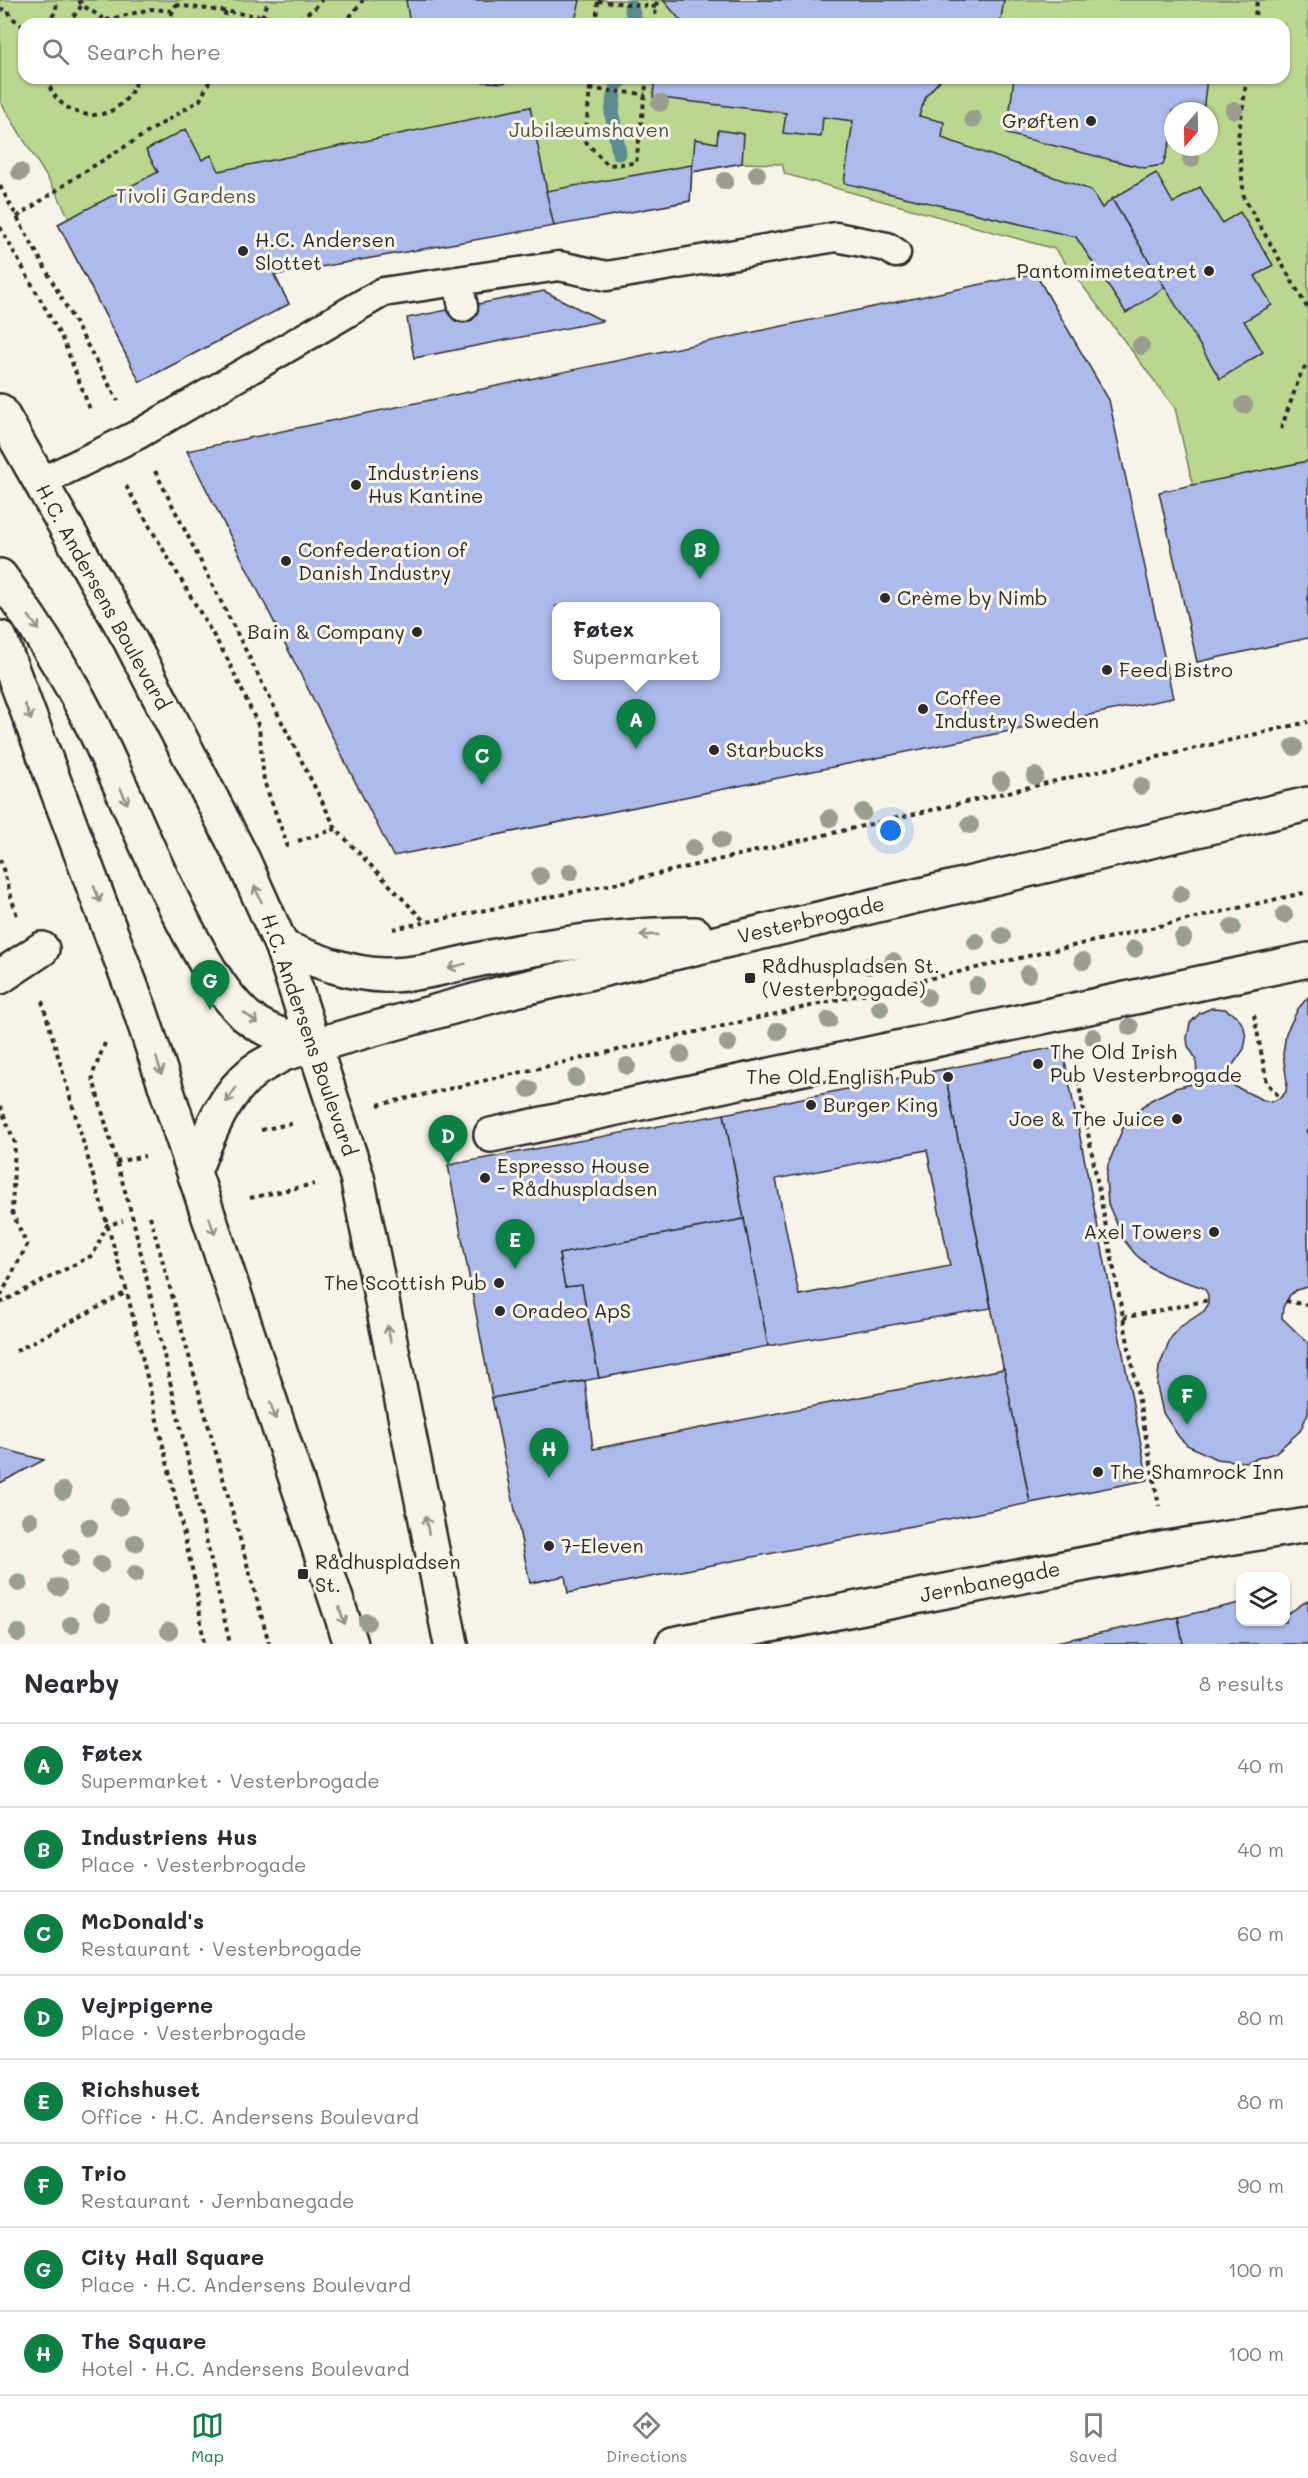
<!DOCTYPE html>
<html lang="en">
<head>
<meta charset="utf-8">
<style>
  body { margin:0; font-family:Mali,sans-serif; background:#f7f7f7; color:#2b2b33 }
  .controls { position:absolute; right:18px; bottom:18px; display:grid; overflow:hidden; border-radius:12px; box-shadow:0 2px 4px #0004 }
  .controls button { width:54px; height:54px; display:grid; place-items:center; padding:0; border:0; border-bottom:2px solid #e1e1e2; background:#fff; color:#2b2b33; font:30px sans-serif }
  .compass { position:absolute; left:1164px; top:102px; width:54px; height:54px; border-radius:50%; background:#fff; box-shadow:0 2px 4px #0004; rotate:200deg }
  .you { position:absolute; left:891px; top:831px; width:21px; height:21px; margin:-15px; border:4px solid #fff; border-radius:50%; background:#1a73e8; box-shadow:0 0 0 9px #1a73e833 }
  .badge { display:grid; place-items:center; width:39px; height:39px; border-radius:50%; background:#0b8043; color:#fff; font-size:20px; font-weight:700 }
  .pin { position:absolute; translate:-50% -50px; filter:drop-shadow(0 2px 3px #0008) }
  .pin::after { content:''; position:absolute; top:32px; width:21px; height:18px; background:inherit; clip-path:polygon(0 0,100% 0,50% 100%) }
  .popup { position:absolute; left:552px; top:602px; width:168px; height:78px; box-sizing:border-box; display:grid; place-content:center; border-radius:12px; background:#fff; filter:drop-shadow(0 2px 4px #0005); font-size:20px; white-space:nowrap; color:#7c7c81 }
  .popup b { font-size:22px; color:#2b2b33 }
  .popup::after { content:''; position:absolute; left:50%; top:100%; margin-left:-12px; border:12px solid transparent; border-top-color:#fff }
  .list { margin:0; padding:0; list-style:none }
  h2 { display:flex; justify-content:space-between; align-items:center; height:78px; margin:0; padding:0 24px; font-size:26px }
  h2 small { font-size:20px; font-weight:400; color:#7c7c81 }
  .list li { display:grid; grid-template-columns:39px 1fr auto; gap:18px; align-items:center; box-sizing:border-box; height:84px; padding:0 24px; border-top:2px solid #e1e1e2 }
  .list b { display:block; font-size:22px; white-space:nowrap }
  .list p { margin:0; font-size:20px; white-space:nowrap; color:#7c7c81 }
  .list em { font-size:20px; font-style:normal; color:#7c7c81 }
  .icon { flex:none; width:33px; height:33px; fill:none; stroke:currentColor; stroke-width:2; stroke-linecap:round; stroke-linejoin:round }
  .map { position:relative; flex:none; width:1308px; height:1644px; overflow:hidden }
  .search { position:absolute; background:#fff; box-shadow:0 2px 4px #0004; left:18px; right:18px; top:18px; height:66px; display:flex; align-items:center; gap:15px; box-sizing:border-box; padding:0 21px; border-radius:18px; color:#7c7c81; font-size:22px }
  .sheet { height:750px; background:#fff }
  nav { display:flex; justify-content:space-around; align-items:center; box-sizing:border-box; height:84px; border-top:2px solid #e1e1e2; background:#fff; font-size:16px; color:#7c7c81 }
  nav a { display:grid; justify-items:center; gap:3px }
  nav .on { color:#0b8043 }
  .map>svg:first-child { display:block }
  .green { fill:#bad78f; stroke:#72815d; stroke-width:1.5; fill-rule:evenodd }
  .lines { fill:none; stroke-linecap:round; stroke-linejoin:round }
  .stream { stroke:#5b8c90; stroke-width:15 }
  .building { fill:#acbbeb; stroke:#2b2b2b; stroke-width:1.5; fill-rule:evenodd }
  .lane-casing { stroke:#2b2b2b; stroke-width:33 }
  .street-casing { stroke:#2b2b2b; stroke-width:38 }
  .secondary-casing { stroke:#2b2b2b; stroke-width:38 }
  .path { stroke:#2b2b2b; stroke-width:4; stroke-dasharray:4.5 4.5; stroke-linecap:butt }
  .lane { stroke:#f7f3e8; stroke-width:28 }
  .street { stroke:#f7f3e8; stroke-width:33 }
  .secondary { stroke:#f7f3e8; stroke-width:33 }
  .tree { fill:#9b9d8e }
  .oneway { stroke:#918f8a }
  .poi-dot { fill:#2b2b2b; stroke:#f7f3e8; stroke-width:2 }
  .labels { text-anchor:middle; stroke-width:6; stroke-linejoin:round; paint-order:stroke }
  .poi-label { font-size:20px; fill:#2b2b2b; stroke:#f7f3e8; text-anchor:start }
  .park-label { font-size:20px; fill:#4f5644; stroke:#f7f3e8 }
  .street-label { font-size:20px; fill:#2b2b2b; stroke:#f7f3e8 }
</style>
</head>
<body>
<div class="map">
<svg width="1308" height="1644" viewBox="0 0 1308 1644">
  <rect width="100%" height="100%" fill="#f7f3e8"/>
  <filter id="ink" filterUnits="userSpaceOnUse"><feTurbulence type="fractalNoise" baseFrequency=".0167" numOctaves="2"/><feDisplacementMap in="SourceGraphic" scale="12" xChannelSelector="R" yChannelSelector="G"/><feConvolveMatrix kernelMatrix="1 2 1 2 8 2 1 2 1" color-interpolation-filters="sRGB"/></filter>
  <g filter="url(#ink)">
    <!-- green -->
    <path class="green" d="M0,0h1308v461l-115,25 -18,-78 -120,-159 -270,-75 -3,-10 -40,-1 -50,9 -2,29 -415,74 14,29 -149,78 -82,-158 11,-6 -13,-26 -56,-91zM24,24h1260v54h-1260zM1173,111h36v36h-36z"/>
    <g class="lines">
      <!-- stream -->
      <g class="stream">
        <path d="M631,7l4,14 -1,3"/>
        <path d="M616,85l7,-7"/>
        <path d="M614,95l-2,19 7,39"/>
      </g>
    </g>
    <!-- building -->
    <g class="building">
      <path d="M406,0h173l1,1 -6,23h-164z"/>
      <path d="M663,0h341l-4,24h-313l-6,-3z"/>
      <path d="M465,78h55l-17,5 -30,-2z"/>
      <path d="M655,78h287l-16,18 -7,20 25,6 -2,16 149,52 11,18 10,-9 53,88 -39,26 -50,-76 -232,-54 9,-62 -30,-4 -2,20 -38,-4 3,-20 -133,-16z"/>
      <path d="M1014,78h193l-4,33h-30v21l-10,33 -19,3 -137,-34z"/>
      <path d="M530,107l24,119 -280,49 15,29 -149,78 -82,-158 100,-52 -12,-22 40,-21 16,31 9,-5 8,16z"/>
      <path d="M718,130l26,4 -2,29 -50,9 3,-33 22,4z"/>
      <path d="M692,165l-2,36 -136,25 -8,-35z"/>
      <path d="M1156,173l17,30 27,-16 22,36 18,-11 33,53 -18,11 17,29 -28,16 19,31 -43,27 -108,-180z"/>
      <path d="M1035,273l74,127 64,298 -780,158 -206,-405zM556,606h160v70h-160z"/>
      <path d="M544,291l59,30 -189,37 -7,-40z"/>
      <path d="M1308,461v177l-111,24 -38,-170z"/>
      <path d="M1308,997v290l-12,3 -6,5 -7,12 -1,11 26,25v70l-8,18 -25,22 -30,9 -29,-3 -29,-14 -8,-8 -16,-24 -6,-27 2,-19 12,-29 9,-11 24,-16 4,-6v-10l-4,-7 -39,-13 -13,-7 -16,-13 -12,-15 -16,-36 -2,-25 2,-14 15,-37 12,-15 16,-13 24,-12 17,-4 5,-7 -1,-18 -8,-13 -1,-8 3,-15 10,-10 12,-5 13,1 12,7 7,11 2,12 -2,10 -14,20 -2,14 35,17 8,2 9,-4 6,-6 1,-10 -4,-28 3,-21 12,-24z"/>
      <path d="M1062,1046l86,434 -118,23 -86,-434z"/>
      <path d="M944,1069l47,239 -223,38 -44,-232zM927,1150l23,116 -151,29 -23,-116z"/>
      <path d="M724,1114l20,105 -185,35 6,33 17,-2 17,93 -107,20 -44,-233z"/>
      <path d="M744,1219l24,127 -169,32 -17,-93 -17,2 -6,-33z"/>
      <path d="M1004,1369l26,134 -462,90 -3,-17 -35,7 -38,-185 93,-17 8,68z"/>
      <path d="M0,1448l44,12 -44,23z"/>
      <path d="M1308,1600v44h-125l-5,-27 62,-14v19h46v-11l3,2z"/>
      <path d="M1178,1617l5,27h-137z"/>
    </g>
    <g class="lines">
      <defs>
        <g id="lane">
          <path d="M458,281l5,26"/>
          <path d="M39,483l98,-48 246,-143 176,-26 48,10 229,-39 51,10 9,6"/>
        </g>
        <g id="street">
          <path d="M0,977l42,-28"/>
          <path d="M491,1135l817,-175"/>
          <path d="M673,1644l494,-96 141,-23"/>
        </g>
        <g id="secondary">
          <path d="M0,411l130,229 113,220 39,87 75,230 94,467"/>
          <path d="M0,576c37,51 70,102 97,159 31,64 56,131 90,194 16,30 32,61 58,86 19,17 46,23 70,30"/>
          <path d="M0,638l140,372 211,634"/>
          <path d="M282,947c33,13 66,27 101,28 39,1 75,-12 113,-19 68,-14 130,-22 199,-22"/>
          <path d="M194,1171c15,-37 28,-75 60,-100 9,-7 20,-11 29,-17l220,-61 805,-189"/>
        </g>
      </defs>
      <!-- lane casing -->
      <use href="#lane" class="lane-casing"/>
      <!-- street casing -->
      <use href="#street" class="street-casing"/>
      <!-- secondary casing -->
      <use href="#secondary" class="secondary-casing"/>
      <!-- path -->
      <g class="path">
        <path d="M79,0l3,5 30,19"/>
        <path d="M598,1l58,6"/>
        <path d="M176,5l122,16"/>
        <path d="M0,9l8,1 3,7 13,10"/>
        <path d="M262,17l7,-17"/>
        <path d="M106,20l45,-11 22,2"/>
        <path d="M47,24l9,-13 1,-11"/>
        <path d="M68,24l14,-19"/>
        <path d="M173,24c-4,-9 1,-16 6,-24"/>
        <path d="M221,24l5,-12"/>
        <path d="M292,24l23,-16 7,-8"/>
        <path d="M344,24l19,-24"/>
        <path d="M596,24l2,-23"/>
        <path d="M654,24l3,-24"/>
        <path d="M1254,24l3,-24"/>
        <path d="M47,78c6,32 47,49 73,27 9,-7 13,-16 18,-27"/>
        <path d="M591,78l-6,63 23,24 28,-2 11,-85"/>
        <path d="M1247,78l-9,60 6,60 64,111"/>
        <path d="M590,89l55,5"/>
        <path d="M0,186l118,215"/>
        <path d="M17,217l59,-40 124,-77 11,-22"/>
        <path d="M0,227l64,115 27,70"/>
        <path d="M1281,429l20,-56 7,-10"/>
        <path d="M155,471l181,358 90,94"/>
        <path d="M126,486l102,174 31,67 5,54 23,63v7"/>
        <path d="M298,841l38,-12"/>
        <path d="M0,859l17,57"/>
        <path d="M393,929l230,-47 685,-160"/>
        <path d="M42,1001l85,291 69,294 8,58"/>
        <path d="M1254,1015l13,68 13,15"/>
        <path d="M105,1043l-13,33 41,143 97,425"/>
        <path d="M1073,1054l86,452"/>
        <path d="M378,1105l930,-213"/>
        <path d="M0,1106l15,37 -3,69 15,33 -27,52"/>
        <path d="M261,1130l33,-7"/>
        <path d="M1307,1130l1,2"/>
        <path d="M116,1162l29,-6"/>
        <path d="M250,1198l64,-14"/>
        <path d="M150,1216l119,427"/>
        <path d="M1286,1301l22,4"/>
        <path d="M0,1303l93,-48 14,-30 16,-4"/>
        <path d="M1123,1318l86,-18"/>
        <path d="M16,1351l111,-59"/>
      </g>
      <!-- lane -->
      <use href="#lane" class="lane"/>
      <!-- street -->
      <use href="#street" class="street"/>
      <!-- secondary -->
      <use href="#secondary" class="secondary"/>
    </g>
    <!-- trees -->
    <g class="tree">
      <circle cx="660" cy="103" r="9"/>
      <circle cx="1234" cy="110" r="9"/>
      <circle cx="973" cy="119" r="9"/>
      <circle cx="1191" cy="159" r="9"/>
      <circle cx="20" cy="172" r="9"/>
      <circle cx="757" cy="174" r="9"/>
      <circle cx="725" cy="181" r="9"/>
      <circle cx="1141" cy="346" r="9"/>
      <circle cx="1244" cy="405" r="9"/>
      <circle cx="1294" cy="747" r="9"/>
      <circle cx="1035" cy="776" r="9"/>
      <circle cx="1001" cy="781" r="9"/>
      <circle cx="1141" cy="786" r="9"/>
      <circle cx="863" cy="812" r="9"/>
      <circle cx="830" cy="818" r="9"/>
      <circle cx="970" cy="825" r="9"/>
      <circle cx="721" cy="840" r="9"/>
      <circle cx="693" cy="848" r="9"/>
      <circle cx="570" cy="872" r="9"/>
      <circle cx="540" cy="876" r="9"/>
      <circle cx="1181" cy="894" r="9"/>
      <circle cx="1284" cy="915" r="9"/>
      <circle cx="1232" cy="927" r="9"/>
      <circle cx="1002" cy="936" r="9"/>
      <circle cx="1183" cy="938" r="9"/>
      <circle cx="976" cy="942" r="9"/>
      <circle cx="1134" cy="949" r="9"/>
      <circle cx="893" cy="961" r="9"/>
      <circle cx="1083" cy="961" r="9"/>
      <circle cx="869" cy="966" r="9"/>
      <circle cx="1028" cy="974" r="9"/>
      <circle cx="977" cy="986" r="9"/>
      <circle cx="927" cy="997" r="9"/>
      <circle cx="880" cy="1008" r="9"/>
      <circle cx="829" cy="1020" r="9"/>
      <circle cx="1130" cy="1027" r="9"/>
      <circle cx="778" cy="1031" r="9"/>
      <circle cx="1093" cy="1037" r="9"/>
      <circle cx="728" cy="1043" r="9"/>
      <circle cx="681" cy="1054" r="9"/>
      <circle cx="627" cy="1066" r="9"/>
      <circle cx="576" cy="1078" r="9"/>
      <circle cx="529" cy="1089" r="9"/>
      <circle cx="63" cy="1491" r="9"/>
      <circle cx="119" cy="1507" r="9"/>
      <circle cx="30" cy="1520" r="9"/>
      <circle cx="89" cy="1527" r="9"/>
      <circle cx="135" cy="1543" r="9"/>
      <circle cx="71" cy="1558" r="9"/>
      <circle cx="101" cy="1564" r="9"/>
      <circle cx="135" cy="1574" r="9"/>
      <circle cx="19" cy="1583" r="9"/>
      <circle cx="58" cy="1587" r="9"/>
      <circle cx="102" cy="1613" r="9"/>
      <circle cx="367" cy="1622" r="9"/>
      <circle cx="71" cy="1625" r="9"/>
      <circle cx="169" cy="1631" r="9"/>
      <circle cx="18" cy="1633" r="9"/>
    </g>
    <!-- one-way arrows -->
    <defs><path id="oneway-shaft" d="M-6 0H5M1.5-3L5.5 0L1.5 3" fill="none" stroke-width="1.6" stroke-linecap="round" stroke-linejoin="round" transform="scale(1.5)"/></defs>
    <g class="oneway">
      <use href="#oneway-shaft" transform="translate(34 623) rotate(54)"/>
      <use href="#oneway-shaft" transform="translate(28 712) rotate(69)"/>
      <use href="#oneway-shaft" transform="translate(124 796) rotate(66)"/>
      <use href="#oneway-shaft" transform="translate(97 894) rotate(69)"/>
      <use href="#oneway-shaft" transform="translate(258 894) rotate(-114)"/>
      <use href="#oneway-shaft" transform="translate(649 935) rotate(178)"/>
      <use href="#oneway-shaft" transform="translate(457 966) rotate(165)"/>
      <use href="#oneway-shaft" transform="translate(251 1018) rotate(37)"/>
      <use href="#oneway-shaft" transform="translate(159 1066) rotate(72)"/>
      <use href="#oneway-shaft" transform="translate(231 1095) rotate(125)"/>
      <use href="#oneway-shaft" transform="translate(212 1226) rotate(72)"/>
      <use href="#oneway-shaft" transform="translate(389 1334) rotate(-101)"/>
      <use href="#oneway-shaft" transform="translate(273 1411) rotate(72)"/>
      <use href="#oneway-shaft" transform="translate(427 1525) rotate(-101)"/>
      <use href="#oneway-shaft" transform="translate(342 1616) rotate(72)"/>
    </g>
  </g>
  <!-- markers -->
  <g class="poi-dot">
    <circle cx="1091" cy="121" r="6"/>
    <circle cx="243" cy="251" r="6"/>
    <circle cx="1209" cy="271" r="6"/>
    <circle cx="356" cy="485" r="6"/>
    <circle cx="286" cy="561" r="6"/>
    <circle cx="885" cy="598" r="6"/>
    <circle cx="417" cy="632" r="6"/>
    <circle cx="1107" cy="670" r="6"/>
    <circle cx="923" cy="709" r="6"/>
    <circle cx="714" cy="750" r="6"/>
    <rect x="744" y="972" width="12" height="12" rx="3"/>
    <circle cx="1038" cy="1064" r="6"/>
    <circle cx="948" cy="1077" r="6"/>
    <circle cx="811" cy="1105" r="6"/>
    <circle cx="1177" cy="1119" r="6"/>
    <circle cx="485" cy="1178" r="6"/>
    <circle cx="1214" cy="1232" r="6"/>
    <circle cx="499" cy="1283" r="6"/>
    <circle cx="500" cy="1311" r="6"/>
    <circle cx="1098" cy="1472" r="6"/>
    <circle cx="549" cy="1546" r="6"/>
    <rect x="297" y="1568" width="12" height="12" rx="3"/>
  </g>
  <g class="labels">
    <!-- poi labels -->
    <g class="poi-label">
      <text x="1079" y="128" text-anchor="end">Grøften</text>
      <text x="255" y="247">H.C. Andersen<tspan x="255" dy="23">Slottet</tspan></text>
      <text x="1197" y="278" text-anchor="end">Pantomimeteatret</text>
      <text x="368" y="480">Industriens<tspan x="368" dy="23">Hus Kantine</tspan></text>
      <text x="298" y="557">Confederation of<tspan x="298" dy="23">Danish Industry</tspan></text>
      <text x="897" y="605">Crème by Nimb</text>
      <text x="405" y="639" text-anchor="end">Bain &amp; Company</text>
      <text x="1119" y="677">Feed Bistro</text>
      <text x="935" y="705">Coffee<tspan x="935" dy="23">Industry Sweden</tspan></text>
      <text x="726" y="757">Starbucks</text>
      <text x="762" y="973">Rådhuspladsen St.<tspan x="762" dy="23">(Vesterbrogade)</tspan></text>
      <text x="1050" y="1059">The Old Irish<tspan x="1050" dy="23">Pub Vesterbrogade</tspan></text>
      <text x="936" y="1084" text-anchor="end">The Old English Pub</text>
      <text x="823" y="1112">Burger King</text>
      <text x="1165" y="1126" text-anchor="end">Joe &amp; The Juice</text>
      <text x="497" y="1173">Espresso House<tspan x="497" dy="23">- Rådhuspladsen</tspan></text>
      <text x="1202" y="1239" text-anchor="end">Axel Towers</text>
      <text x="487" y="1290" text-anchor="end">The Scottish Pub</text>
      <text x="512" y="1318">Oradeo ApS</text>
      <text x="1110" y="1479">The Shamrock Inn</text>
      <text x="561" y="1553">7-Eleven</text>
      <text x="315" y="1569">Rådhuspladsen<tspan x="315" dy="23">St.</tspan></text>
    </g>
    <!-- park labels -->
    <g class="park-label">
      <text x="589" y="137">Jubilæumshaven</text>
      <text x="186" y="203">Tivoli Gardens</text>
    </g>
    <!-- street labels -->
    <g class="street-label">
      <text transform="translate(103 597) rotate(61)" y="7">H.C. Andersens Boulevard</text>
      <text transform="translate(811 920) rotate(-13)" y="7">Vesterbrogade</text>
      <text transform="translate(309 1035) rotate(71)" y="7">H.C. Andersens Boulevard</text>
      <text transform="translate(990 1582) rotate(-11)" y="7">Jernbanegade</text>
    </g>
  </g>
</svg>
<div class="controls">
<button><svg class="icon" aria-label="layers" viewBox="0 0 24 24"><path d="M12 4l9 5-9 5-9-5zM3 14l9 5 9-5"/></svg></button>
</div>
<svg class="compass" viewBox="-18 -18 36 36"><path d="M0-13l5 13h-10z" fill="#e53935"/><path d="M0 13l5-13h-10z" fill="#7c7c81"/></svg>
<div class="you"></div>
<div class="pin badge" style="left:636px;top:749px">A</div>
<div class="popup"><b>Føtex</b>Supermarket</div>
<div class="pin badge" style="left:700px;top:579px">B</div>
<div class="pin badge" style="left:482px;top:785px">C</div>
<div class="pin badge" style="left:448px;top:1165px">D</div>
<div class="pin badge" style="left:515px;top:1269px">E</div>
<div class="pin badge" style="left:1187px;top:1425px">F</div>
<div class="pin badge" style="left:210px;top:1010px">G</div>
<div class="pin badge" style="left:549px;top:1478px">H</div>
<div class="search"><svg class="icon" aria-label="search" viewBox="0 0 24 24"><circle cx="10" cy="10" r="6"/><path d="M15 15l6 6"/></svg>Search here</div>
</div>
<section class="sheet">
<h2>Nearby<small>8 results</small></h2>
<ul class="list">
<li><span class="badge">A</span><div><b>Føtex</b><p>Supermarket · Vesterbrogade</p></div><em>40 m</em></li>
<li><span class="badge">B</span><div><b>Industriens Hus</b><p>Place · Vesterbrogade</p></div><em>40 m</em></li>
<li><span class="badge">C</span><div><b>McDonald's</b><p>Restaurant · Vesterbrogade</p></div><em>60 m</em></li>
<li><span class="badge">D</span><div><b>Vejrpigerne</b><p>Place · Vesterbrogade</p></div><em>80 m</em></li>
<li><span class="badge">E</span><div><b>Richshuset</b><p>Office · H.C. Andersens Boulevard</p></div><em>80 m</em></li>
<li><span class="badge">F</span><div><b>Trio</b><p>Restaurant · Jernbanegade</p></div><em>90 m</em></li>
<li><span class="badge">G</span><div><b>City Hall Square</b><p>Place · H.C. Andersens Boulevard</p></div><em>100 m</em></li>
<li><span class="badge">H</span><div><b>The Square</b><p>Hotel · H.C. Andersens Boulevard</p></div><em>100 m</em></li>
</ul>
</section>
<nav>
<a class="on"><svg class="icon" aria-label="map" viewBox="0 0 24 24"><path d="M3 6l6-2 6 2 6-2v14l-6 2-6-2-6 2zM9 4v14M15 6v14"/></svg>Map</a>
<a><svg class="icon" aria-label="directions" viewBox="0 0 24 24"><path d="M12 3l9 9-9 9-9-9zM9 14v-3h6M13 9l2 2-2 2"/></svg>Directions</a>
<a><svg class="icon" aria-label="saved" viewBox="0 0 24 24"><path d="M7 4h10v16l-5-4-5 4z"/></svg>Saved</a>
</nav>
</body>
</html>
